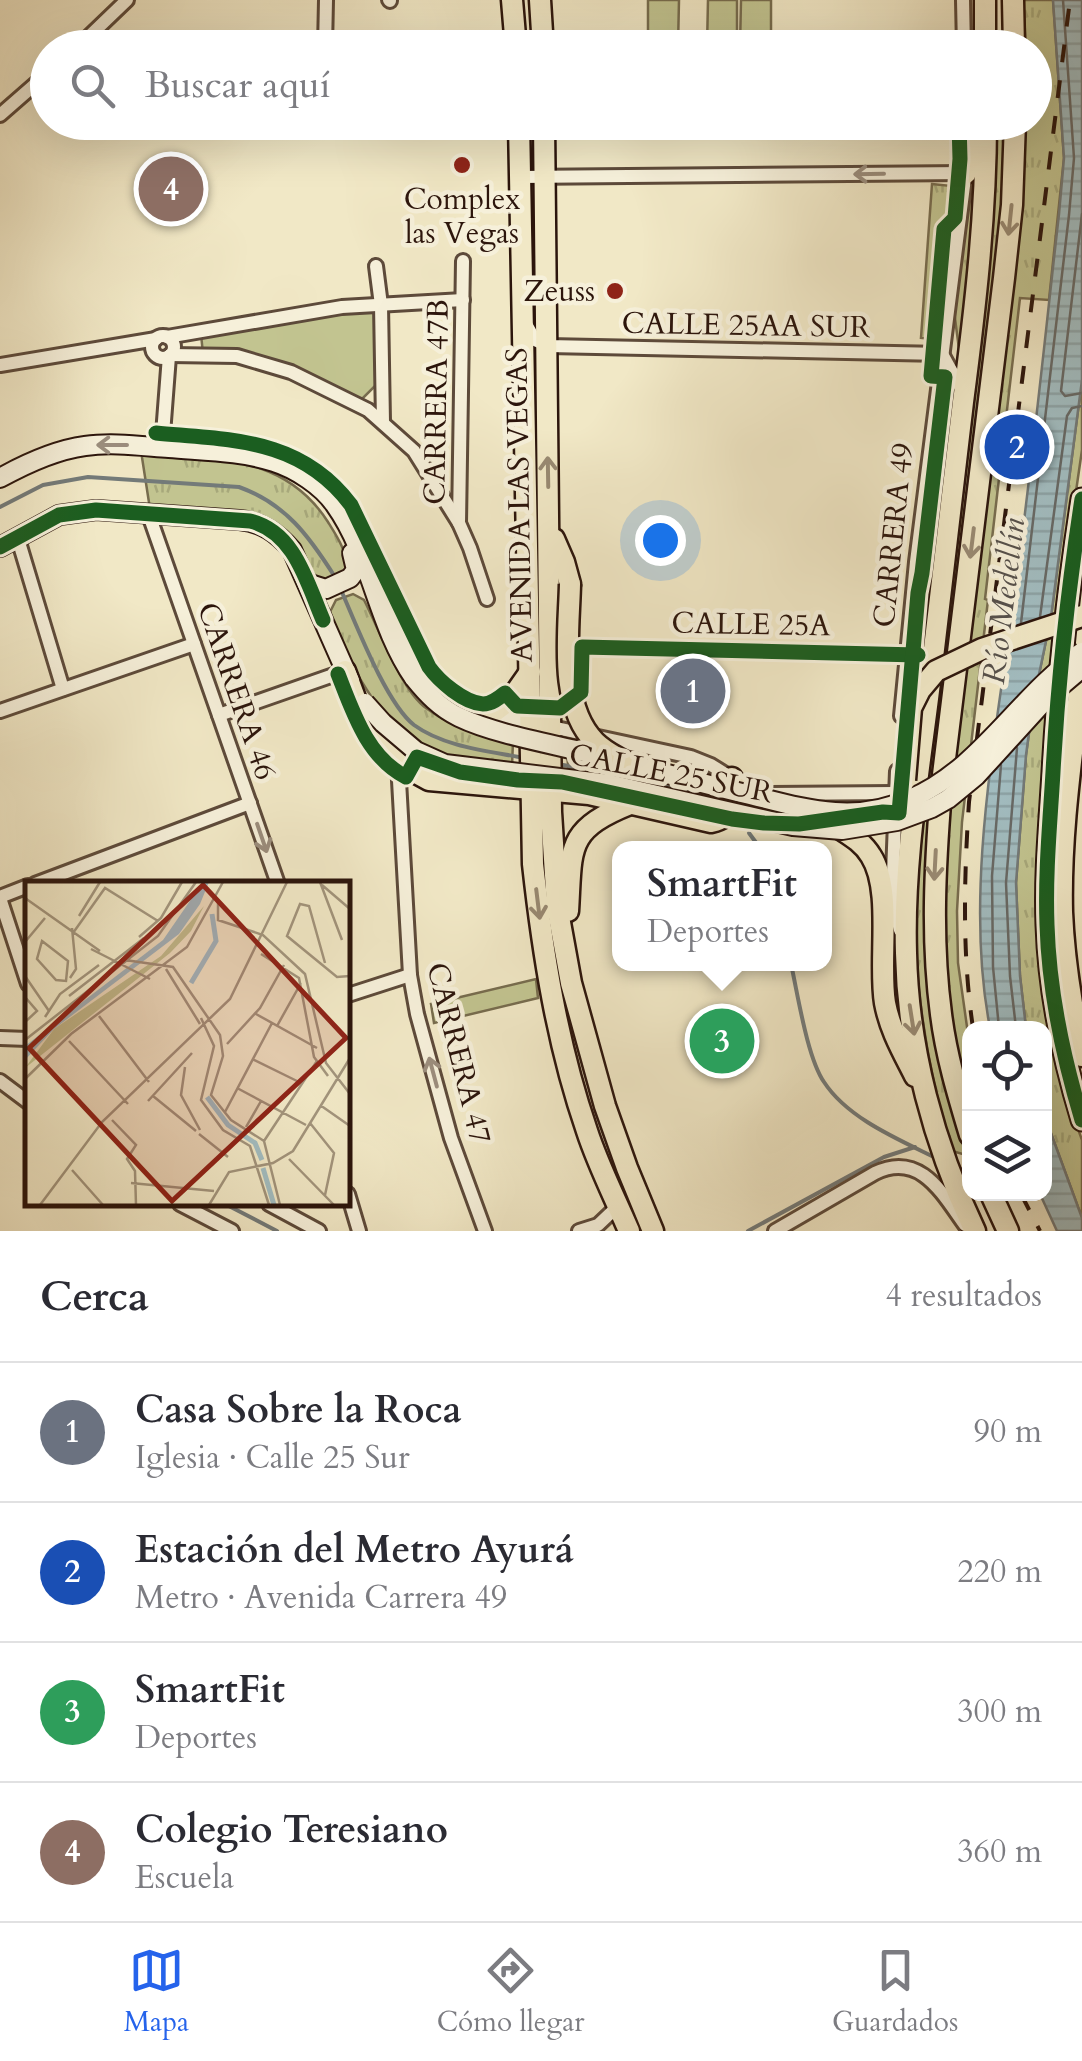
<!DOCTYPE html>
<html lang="es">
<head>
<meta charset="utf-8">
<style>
  body { margin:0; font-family:Cardo,serif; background:#f7f7f7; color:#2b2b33 }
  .controls { position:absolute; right:30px; bottom:30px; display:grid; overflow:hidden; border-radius:20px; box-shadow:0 10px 40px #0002 }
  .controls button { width:90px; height:90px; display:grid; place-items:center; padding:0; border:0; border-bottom:2px solid #e1e1e2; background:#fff; color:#2b2b33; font:50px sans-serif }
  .you { position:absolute; left:660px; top:540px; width:35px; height:35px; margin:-25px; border:8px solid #fff; border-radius:50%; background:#1a73e8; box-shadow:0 0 0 15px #1a73e833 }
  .badge { display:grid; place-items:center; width:65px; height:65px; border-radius:50%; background:#2563eb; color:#fff; font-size:32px; font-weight:700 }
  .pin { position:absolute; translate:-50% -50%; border:5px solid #fff; box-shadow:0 2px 10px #0006 }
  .popup { position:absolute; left:612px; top:841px; width:220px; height:130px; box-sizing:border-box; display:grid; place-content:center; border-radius:20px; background:#fff; filter:drop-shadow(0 2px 8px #0005); font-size:32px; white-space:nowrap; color:#7c7c81 }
  .popup b { font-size:38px; color:#2b2b33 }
  .popup::after { content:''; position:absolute; left:50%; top:100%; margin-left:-20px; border:20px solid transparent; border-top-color:#fff }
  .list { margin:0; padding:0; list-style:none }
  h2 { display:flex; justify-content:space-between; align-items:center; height:130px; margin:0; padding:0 40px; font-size:42px }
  h2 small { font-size:32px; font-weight:400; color:#7c7c81 }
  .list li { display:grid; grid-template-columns:65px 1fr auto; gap:30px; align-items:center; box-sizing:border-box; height:140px; padding:0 40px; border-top:2px solid #e1e1e2 }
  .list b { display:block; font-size:38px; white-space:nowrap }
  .list p { margin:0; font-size:32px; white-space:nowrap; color:#7c7c81 }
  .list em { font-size:32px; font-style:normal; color:#7c7c81 }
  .icon { flex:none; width:55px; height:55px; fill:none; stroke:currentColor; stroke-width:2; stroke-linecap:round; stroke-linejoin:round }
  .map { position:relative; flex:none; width:1082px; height:1231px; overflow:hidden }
  .search { position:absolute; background:#fff; box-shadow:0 10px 40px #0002; left:30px; right:30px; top:30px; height:110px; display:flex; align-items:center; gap:25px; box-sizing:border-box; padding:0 35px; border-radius:55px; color:#7c7c81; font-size:38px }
  .sheet { height:690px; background:#fff }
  nav { display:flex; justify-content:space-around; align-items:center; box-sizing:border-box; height:140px; border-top:2px solid #e1e1e2; background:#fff; font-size:28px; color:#7c7c81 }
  nav a { display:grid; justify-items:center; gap:5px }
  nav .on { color:#2563eb }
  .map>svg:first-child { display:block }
  .grass { fill:url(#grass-tufts); stroke:#776c4e; stroke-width:2.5 }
  .park { fill:#c2c490; stroke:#776c4e; stroke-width:2.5 }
  .water { fill:url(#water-rules); stroke:#737a79; stroke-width:2.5 }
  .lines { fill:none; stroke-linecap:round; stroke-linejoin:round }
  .shore { stroke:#676966; stroke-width:2.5 }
  .stream { stroke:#737a79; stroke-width:4 }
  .minor-casing { stroke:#5d4a3a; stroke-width:18 }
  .secondary-casing { stroke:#2c150c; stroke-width:22 }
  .primary-casing { stroke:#2c150c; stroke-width:25 }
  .trunk-casing { stroke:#2c150c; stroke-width:25 }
  .minor { stroke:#f6f0da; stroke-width:12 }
  .secondary { stroke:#f6f0da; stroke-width:18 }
  .primary { stroke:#f1e8c6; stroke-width:20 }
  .trunk { stroke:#f1e8c6; stroke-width:20 }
  .rail { stroke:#2c150c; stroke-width:4; stroke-dasharray:18 18; stroke-linecap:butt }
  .secondary-bridge-casing { stroke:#2c150c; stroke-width:22; stroke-linecap:butt }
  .primary-bridge-casing { stroke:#2c150c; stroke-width:25; stroke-linecap:butt }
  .trunk-bridge-casing { stroke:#2c150c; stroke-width:25; stroke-linecap:butt }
  .secondary-bridge { stroke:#f6f0da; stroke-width:18 }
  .primary-bridge { stroke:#f1e8c6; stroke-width:20 }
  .trunk-bridge { stroke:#f1e8c6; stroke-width:20 }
  .cycleway-casing { stroke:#f6f0da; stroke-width:21 }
  .cycleway { stroke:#1b5e20; stroke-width:15 }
  .oneway { stroke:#9b8d7d }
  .oneway2 { stroke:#988972 }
  .poi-dot { fill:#8f2418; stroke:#f6f0da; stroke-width:4 }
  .labels { text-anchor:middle; stroke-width:9; stroke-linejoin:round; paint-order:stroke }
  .poi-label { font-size:30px; fill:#2c150c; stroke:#f6f0da }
  .street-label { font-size:30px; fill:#2c150c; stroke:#f6f0da }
  .water-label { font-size:32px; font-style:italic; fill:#55504b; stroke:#f6f0da }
  .inset-river { fill:none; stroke:#a2bdc1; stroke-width:5 }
  .inset-road { fill:none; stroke:#a2947c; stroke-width:2.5 }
  .view { fill:#8f2418; fill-opacity:0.15; stroke:#8f2418; stroke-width:5 }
  .inset-edge { fill:none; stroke:#2c150c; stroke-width:5 }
</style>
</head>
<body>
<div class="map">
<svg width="1082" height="1231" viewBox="0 0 1082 1231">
  <defs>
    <pattern id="grass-tufts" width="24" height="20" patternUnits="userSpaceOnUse" patternTransform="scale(2.5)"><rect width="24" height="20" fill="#c2c490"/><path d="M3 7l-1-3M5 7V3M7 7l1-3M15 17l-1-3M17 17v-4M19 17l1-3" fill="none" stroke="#a7a87b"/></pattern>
    <pattern id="water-rules" width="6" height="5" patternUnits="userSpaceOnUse" patternTransform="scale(2.5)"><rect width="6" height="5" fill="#a2bdc1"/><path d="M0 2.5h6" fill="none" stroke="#8ca2a5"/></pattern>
  </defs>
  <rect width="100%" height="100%" fill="#f1e8c6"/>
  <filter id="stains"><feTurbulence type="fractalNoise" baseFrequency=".002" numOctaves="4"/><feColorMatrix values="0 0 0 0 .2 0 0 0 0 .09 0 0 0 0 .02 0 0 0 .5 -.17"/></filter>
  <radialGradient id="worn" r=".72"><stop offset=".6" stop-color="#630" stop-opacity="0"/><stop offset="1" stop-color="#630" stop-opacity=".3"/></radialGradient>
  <!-- grass -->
  <g class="grass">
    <path d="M1023,0h30l11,158 -15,142 -29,-2 -35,301 3,1 -26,222 -5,89 1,52 11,78v57c-23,-76 -26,-155 -26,-234l82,-741 9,-1v-74l-8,-1z"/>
    <path d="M996,123h10l-3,66 -18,183 -57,473 19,244 19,66 -14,-4c-25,-81 -37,-161 -38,-245l78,-713z"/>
    <path d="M977,177l-16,187 -7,-53 14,-110z"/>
    <path d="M932,184l20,2 -11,154 -20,-2z"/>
    <path d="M1082,380v70l-24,165 10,486 14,39v78l-37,-101 -1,-89h-18l-6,-52 -4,-93 10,-128 7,-52 18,-86z"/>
    <path d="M141,451c73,9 143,2 187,71 10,16 20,31 19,50l-24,11c-15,-11 -26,-38 -41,-54l-132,-20z"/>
    <path d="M353,594l11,6c15,29 37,90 62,108 25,19 57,27 87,34l-1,24c-21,-2 -43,-3 -63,-7 -59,-13 -102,-95 -119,-147l6,-12z"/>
    <path d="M567,755l157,35 -4,17 -151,-34z"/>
  </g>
  <!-- park -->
  <g class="park">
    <path d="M648,0h31l-1,47h-30z"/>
    <path d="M708,0h29v47h-30z"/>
    <path d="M741,0h30v47h-31z"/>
    <path d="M375,310l2,74 -18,18 -82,-40 -74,-8 -2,-20 105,-19z"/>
    <path d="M536,979l2,19 -104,25 -3,-19z"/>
  </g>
  <!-- water -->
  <g class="water">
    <path d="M1053,0h29v380l-31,237 -18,86 -7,52 -10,128 4,93 6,52h-36c-26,-133 5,-289 23,-422 18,-130 31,-261 46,-392l5,-56z"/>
    <path d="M1045,1117l37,101v13h-25l-17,-37h4z"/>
  </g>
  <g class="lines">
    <!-- shore -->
    <g class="shore">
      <path d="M1082,214l-21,177 4,5 17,-3"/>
      <path d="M1040,617l27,-201 5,-8 10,-2"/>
      <path d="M1021,623l48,-408 5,-57 -11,-158"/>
      <path d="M999,1028l-6,-61 -1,-91 9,-111"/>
      <path d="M1016,1028l-6,-52 -4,-93 11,-135"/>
    </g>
    <!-- stream -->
    <g class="stream">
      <path d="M0,507l43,-22 45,-8 151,10c47,17 70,49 96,90"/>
      <path d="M341,590c15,34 45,113 73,135 30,22 75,26 110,33"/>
      <path d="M558,764l74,14 83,21"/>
      <path d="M749,833l11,15"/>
      <path d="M791,964c7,31 16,93 33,118 24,37 76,58 114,77"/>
      <path d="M956,1167l14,6"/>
      <path d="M225,1204l52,27"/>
      <path d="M748,1231l136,-74 31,-10"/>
    </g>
    <defs>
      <g id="minor">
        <path d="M389,0l1,1"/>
        <path d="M963,0l1,48"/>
        <path d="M77,48l50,-48"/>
        <path d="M325,48l1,-48"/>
        <path d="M0,115l48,-42"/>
        <path d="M520,177l446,-4"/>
        <path d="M463,261l-4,262 11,25 17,51"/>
        <path d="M376,266l5,39 2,117"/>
        <path d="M526,324l9,16 13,6 394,8 21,38"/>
        <circle cx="163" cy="347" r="11"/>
        <path d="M167,337l175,-30 121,-7"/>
        <path d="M170,355l67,1 54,16 77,38 46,41 45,72"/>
        <path d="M0,365l156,-26"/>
        <path d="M162,447l7,-91"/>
        <path d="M149,515l129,369"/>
        <path d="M18,539l45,150"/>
        <path d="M378,578l42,90c17,26 41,39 71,46l200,43 20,8 27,17"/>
        <path d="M0,711l194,-67"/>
        <path d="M219,715l126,-44"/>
        <path d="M901,716l15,-154 50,-392"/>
        <path d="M398,763l12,212 7,39 34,124 34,93"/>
        <path d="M897,771l-5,128 8,31"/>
        <path d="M771,794l124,-1"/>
        <path d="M35,884l215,-81"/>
        <path d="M0,897l28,-11"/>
        <path d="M0,898l28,86"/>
        <path d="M348,995l62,-20"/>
        <path d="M0,1038l28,1"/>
        <path d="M0,1081l28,21"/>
        <path d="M348,1194l11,37"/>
        <path d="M180,1204l52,27"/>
        <path d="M269,1204l50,27"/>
        <path d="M579,1231l19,-6 20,-19"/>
        <path d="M775,1231l100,-58c45,-22 67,20 90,52"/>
      </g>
      <g id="secondary">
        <path d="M0,478c27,-15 55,-28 85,-32 27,-4 56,0 84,2 34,3 72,3 105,14 22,7 48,24 61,43 37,52 42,120 79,173"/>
        <path d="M0,547l59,-32 37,-5 143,10c23,2 38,13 53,30l58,131"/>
        <path d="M307,583l19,6 24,-11 6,-8 -4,-17"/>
      </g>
      <g id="primary">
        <path d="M512,0l4,48"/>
        <path d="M540,0l3,48"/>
        <path d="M519,122l14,742c10,90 24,180 54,267 11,34 28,67 42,100"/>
        <path d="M544,122l7,690 6,94 14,77 34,123 22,62 26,63"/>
        <path d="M554,539l10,23 6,22"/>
        <path d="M345,671l16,43 18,27 19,22 31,17 160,14 122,28c22,-5 31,-24 21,-44"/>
        <path d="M491,714l20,-15 19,-27"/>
        <path d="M568,911c4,-63 -3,-81 62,-107"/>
      </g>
      <g id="trunk">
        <path d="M985,0v48"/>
        <path d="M1013,0l1,48"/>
        <path d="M966,173l11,-51"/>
        <path d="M1082,499c-14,91 -24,181 -29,273 -3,51 -8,102 -6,153 2,66 16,132 35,195"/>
        <path d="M1082,668c-9,81 -22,163 -20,244 2,48 10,97 20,144"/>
        <path d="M842,830c11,7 22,14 29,26 22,34 7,106 14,147 5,27 18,49 30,73"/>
        <path d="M970,1135c-12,-40 -24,-80 -29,-121 -10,-75 -6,-148 0,-223l63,-513 8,-73 3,-83"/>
        <path d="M991,1194l17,37"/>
        <path d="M975,1231c-41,-86 -67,-182 -69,-278 -3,-95 15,-192 26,-287 10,-88 21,-176 31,-264 12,-92 23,-186 23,-280"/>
      </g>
    </defs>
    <!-- minor casing -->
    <use href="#minor" class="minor-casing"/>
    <!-- secondary casing -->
    <use href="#secondary" class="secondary-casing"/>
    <!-- primary casing -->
    <use href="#primary" class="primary-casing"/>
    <!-- trunk casing -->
    <use href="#trunk" class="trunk-casing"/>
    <!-- minor -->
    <use href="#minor" class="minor"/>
    <!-- secondary -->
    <use href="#secondary" class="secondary"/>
    <!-- primary -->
    <use href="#primary" class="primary"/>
    <!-- trunk -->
    <use href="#trunk" class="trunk"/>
    <!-- rail -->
    <g class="rail">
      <path d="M973,1028c-11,-74 -9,-150 -4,-226l101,-802"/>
      <path d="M1021,1194l19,37"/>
    </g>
    <defs>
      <g id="secondary-bridge">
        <path d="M414,678c13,16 26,30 45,39 33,16 88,26 125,35 54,14 108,29 162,42 29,7 59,16 89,18 25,2 52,-3 75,-13 71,-30 109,-104 172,-147"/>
        <path d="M365,703l18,20 33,28 29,13 164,20 184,42 49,4 55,-9 35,-13 16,-9 28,-23 72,-79 34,-29"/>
      </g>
      <path id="primary-bridge" d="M570,584c-1,48 -12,121 25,158 10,10 22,15 33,22"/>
      <path id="trunk-bridge" d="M905,780l6,-72 9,-18 16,-19 46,-22 100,-33"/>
    </defs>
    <!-- secondary-bridge casing -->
    <use href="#secondary-bridge" class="secondary-bridge-casing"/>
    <!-- primary-bridge casing -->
    <use href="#primary-bridge" class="primary-bridge-casing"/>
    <!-- trunk-bridge casing -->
    <use href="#trunk-bridge" class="trunk-bridge-casing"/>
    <!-- secondary-bridge -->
    <use href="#secondary-bridge" class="secondary-bridge"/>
    <!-- primary-bridge -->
    <use href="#primary-bridge" class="primary-bridge"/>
    <!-- trunk-bridge -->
    <use href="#trunk-bridge" class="trunk-bridge"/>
    <defs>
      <g id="cycleway">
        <path d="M156,433c76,7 145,5 195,72l78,162c10,14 35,36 54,37 9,0 16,-6 22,-11l12,13 43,2 21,-16 1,-45 336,8"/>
        <path d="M1082,499c-14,91 -24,181 -29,273 -3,51 -8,102 -6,153 2,66 16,132 35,195"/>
        <path d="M0,547l59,-32 37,-5 154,11c45,11 57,62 73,99"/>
        <path d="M338,674c15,38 29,83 68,103l11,-20 43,15 58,8 44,2 170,37 32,4 35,1 84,-12 16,1 19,-220 4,-20 23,-196 -14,-1 13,-147 11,-11 5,-59 -1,-37"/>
      </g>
    </defs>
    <!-- cycleway casing -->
    <use href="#cycleway" class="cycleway-casing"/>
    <!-- cycleway -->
    <use href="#cycleway" class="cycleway"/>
  </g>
  <!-- one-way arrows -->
  <defs><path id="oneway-shaft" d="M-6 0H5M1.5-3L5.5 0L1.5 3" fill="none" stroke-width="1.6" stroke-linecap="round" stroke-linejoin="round" transform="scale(2.5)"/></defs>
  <g class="oneway">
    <use href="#oneway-shaft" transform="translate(869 174) rotate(179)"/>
    <use href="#oneway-shaft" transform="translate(112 445) rotate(180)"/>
    <use href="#oneway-shaft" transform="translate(262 838) rotate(71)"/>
    <use href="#oneway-shaft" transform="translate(433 1072) rotate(-105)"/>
  </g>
  <g class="oneway2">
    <use href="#oneway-shaft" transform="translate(1010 220) rotate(96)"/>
    <use href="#oneway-shaft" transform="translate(548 472) rotate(-91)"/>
    <use href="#oneway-shaft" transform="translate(972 543) rotate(97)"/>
    <use href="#oneway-shaft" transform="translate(935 865) rotate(93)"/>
    <use href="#oneway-shaft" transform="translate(538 904) rotate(83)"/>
    <use href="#oneway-shaft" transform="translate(912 1020) rotate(81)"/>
  </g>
  <!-- markers -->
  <g class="poi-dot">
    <circle cx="462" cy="165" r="10"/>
    <circle cx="615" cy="291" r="10"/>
  </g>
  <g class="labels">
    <!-- poi labels -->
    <g class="poi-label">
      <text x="462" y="209">Complex<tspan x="462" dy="34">las Vegas</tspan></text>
      <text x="595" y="301" text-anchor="end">Zeuss</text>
    </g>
    <!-- street labels -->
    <g class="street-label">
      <text transform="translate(746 325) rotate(1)" y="10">CALLE 25AA SUR</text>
      <text transform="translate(436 402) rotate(-89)" y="10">CARRERA 47B</text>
      <text transform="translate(519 505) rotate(-91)" y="10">AVENIDA LAS VEGAS</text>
      <text transform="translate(893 535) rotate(-84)" y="10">CARRERA 49</text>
      <text transform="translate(751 624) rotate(1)" y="10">CALLE 25A</text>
      <text transform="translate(237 691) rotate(71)" y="10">CARRERA 46</text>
      <text transform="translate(671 773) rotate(11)" y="10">CALLE 25 SUR</text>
      <text transform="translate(459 1053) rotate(76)" y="10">CARRERA 47</text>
    </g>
    <!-- water labels -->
    <g class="water-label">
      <text transform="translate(1003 601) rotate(-83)" y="11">Río Medellín</text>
    </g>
  </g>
  <!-- overview -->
  <g transform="translate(25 881)">
    <rect width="325" height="325" fill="#f1e8c6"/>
    <path d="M179,25l-13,25 -21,22 -145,115 29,-39 107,-73z" fill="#c2c490"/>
    <path d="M178,1h6l-9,22 -21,30 -125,95 -29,31v-14l138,-106z" fill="#a2bdc1"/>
    <path class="inset-river" d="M166,102l25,-42 -4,-27M182,216l21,28 27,18 7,17M238,287l11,37"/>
    <path class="inset-road" d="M295,1l22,58M297,4l28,24M0,17l75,53M193,19v20l45,15 42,39 21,89 24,31M54,35l21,-34M48,52l32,-45 53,33M114,56l22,-19 21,-36M17,60l26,20 -2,20 -10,-1 -19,-21zM0,61l20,-24M66,68l59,30M236,73l38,24 15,79 14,19M100,79l48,7 47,68 3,21 -12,39 20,25 33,21 16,64M300,82l-16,-57 -9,-2 -13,32 50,41 13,-1M141,88l34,55M0,95l24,35M45,97l6,-9 -4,-41M44,115l75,-58M0,116l12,14 -12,11M231,133l61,34M74,135l50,66M20,136l15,-23 39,-29M176,137l13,28 -13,54 22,30 27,16 19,59M252,145l24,-43M0,159l133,-104 38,-54M44,160l59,63M202,163l33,-36 24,-43M227,178l47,23M160,186l-4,28 19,35M0,198l46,-45 116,-87 36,-65M212,207l69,37M128,215l43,35M123,220l44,-48M295,224l30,21M200,231l47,-89M87,239l24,25 -9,14 8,12 1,34M285,242l24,30 -9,42M221,246l15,-26M174,253l29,23M239,260l53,-80M264,278l45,46M47,289l31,35M106,302l83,8M15,324l62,-83 128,-123 57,-117M184,324l20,-33 44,-9 20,-12 57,-93"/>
    <path class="view" d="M178,4l143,153 -174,163 -143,-153z"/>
    <rect width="325" height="325" class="inset-edge"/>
  </g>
  <rect width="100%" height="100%" filter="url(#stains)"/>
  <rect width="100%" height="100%" fill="url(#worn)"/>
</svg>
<div class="controls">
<button><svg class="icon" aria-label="locate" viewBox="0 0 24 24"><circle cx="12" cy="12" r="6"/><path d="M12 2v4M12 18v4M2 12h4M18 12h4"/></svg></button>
<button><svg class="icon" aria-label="layers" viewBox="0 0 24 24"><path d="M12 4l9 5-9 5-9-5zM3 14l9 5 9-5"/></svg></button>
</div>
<div class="you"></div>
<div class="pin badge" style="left:693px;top:691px;background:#6b7280">1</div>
<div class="pin badge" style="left:1017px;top:447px;background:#1a4fb4">2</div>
<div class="pin badge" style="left:722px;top:1041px;background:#2e9e5b">3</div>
<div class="popup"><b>SmartFit</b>Deportes</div>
<div class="pin badge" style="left:171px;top:189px;background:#8d6e63">4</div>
<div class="search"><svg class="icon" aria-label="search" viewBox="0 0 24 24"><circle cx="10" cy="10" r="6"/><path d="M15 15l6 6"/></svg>Buscar aquí</div>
</div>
<section class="sheet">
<h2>Cerca<small>4 resultados</small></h2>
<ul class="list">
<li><span class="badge" style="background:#6b7280">1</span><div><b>Casa Sobre la Roca</b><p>Iglesia · Calle 25 Sur</p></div><em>90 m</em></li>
<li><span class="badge" style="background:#1a4fb4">2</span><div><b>Estación del Metro Ayurá</b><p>Metro · Avenida Carrera 49</p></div><em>220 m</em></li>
<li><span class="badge" style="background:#2e9e5b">3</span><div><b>SmartFit</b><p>Deportes</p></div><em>300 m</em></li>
<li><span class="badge" style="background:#8d6e63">4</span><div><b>Colegio Teresiano</b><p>Escuela</p></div><em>360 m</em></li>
</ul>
</section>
<nav>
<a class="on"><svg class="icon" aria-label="map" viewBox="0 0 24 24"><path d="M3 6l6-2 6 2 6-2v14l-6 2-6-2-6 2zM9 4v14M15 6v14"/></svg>Mapa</a>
<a><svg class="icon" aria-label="directions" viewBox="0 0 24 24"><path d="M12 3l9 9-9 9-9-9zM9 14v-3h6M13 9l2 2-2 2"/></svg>Cómo llegar</a>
<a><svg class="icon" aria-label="saved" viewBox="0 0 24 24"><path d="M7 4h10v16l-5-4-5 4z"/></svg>Guardados</a>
</nav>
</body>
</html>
